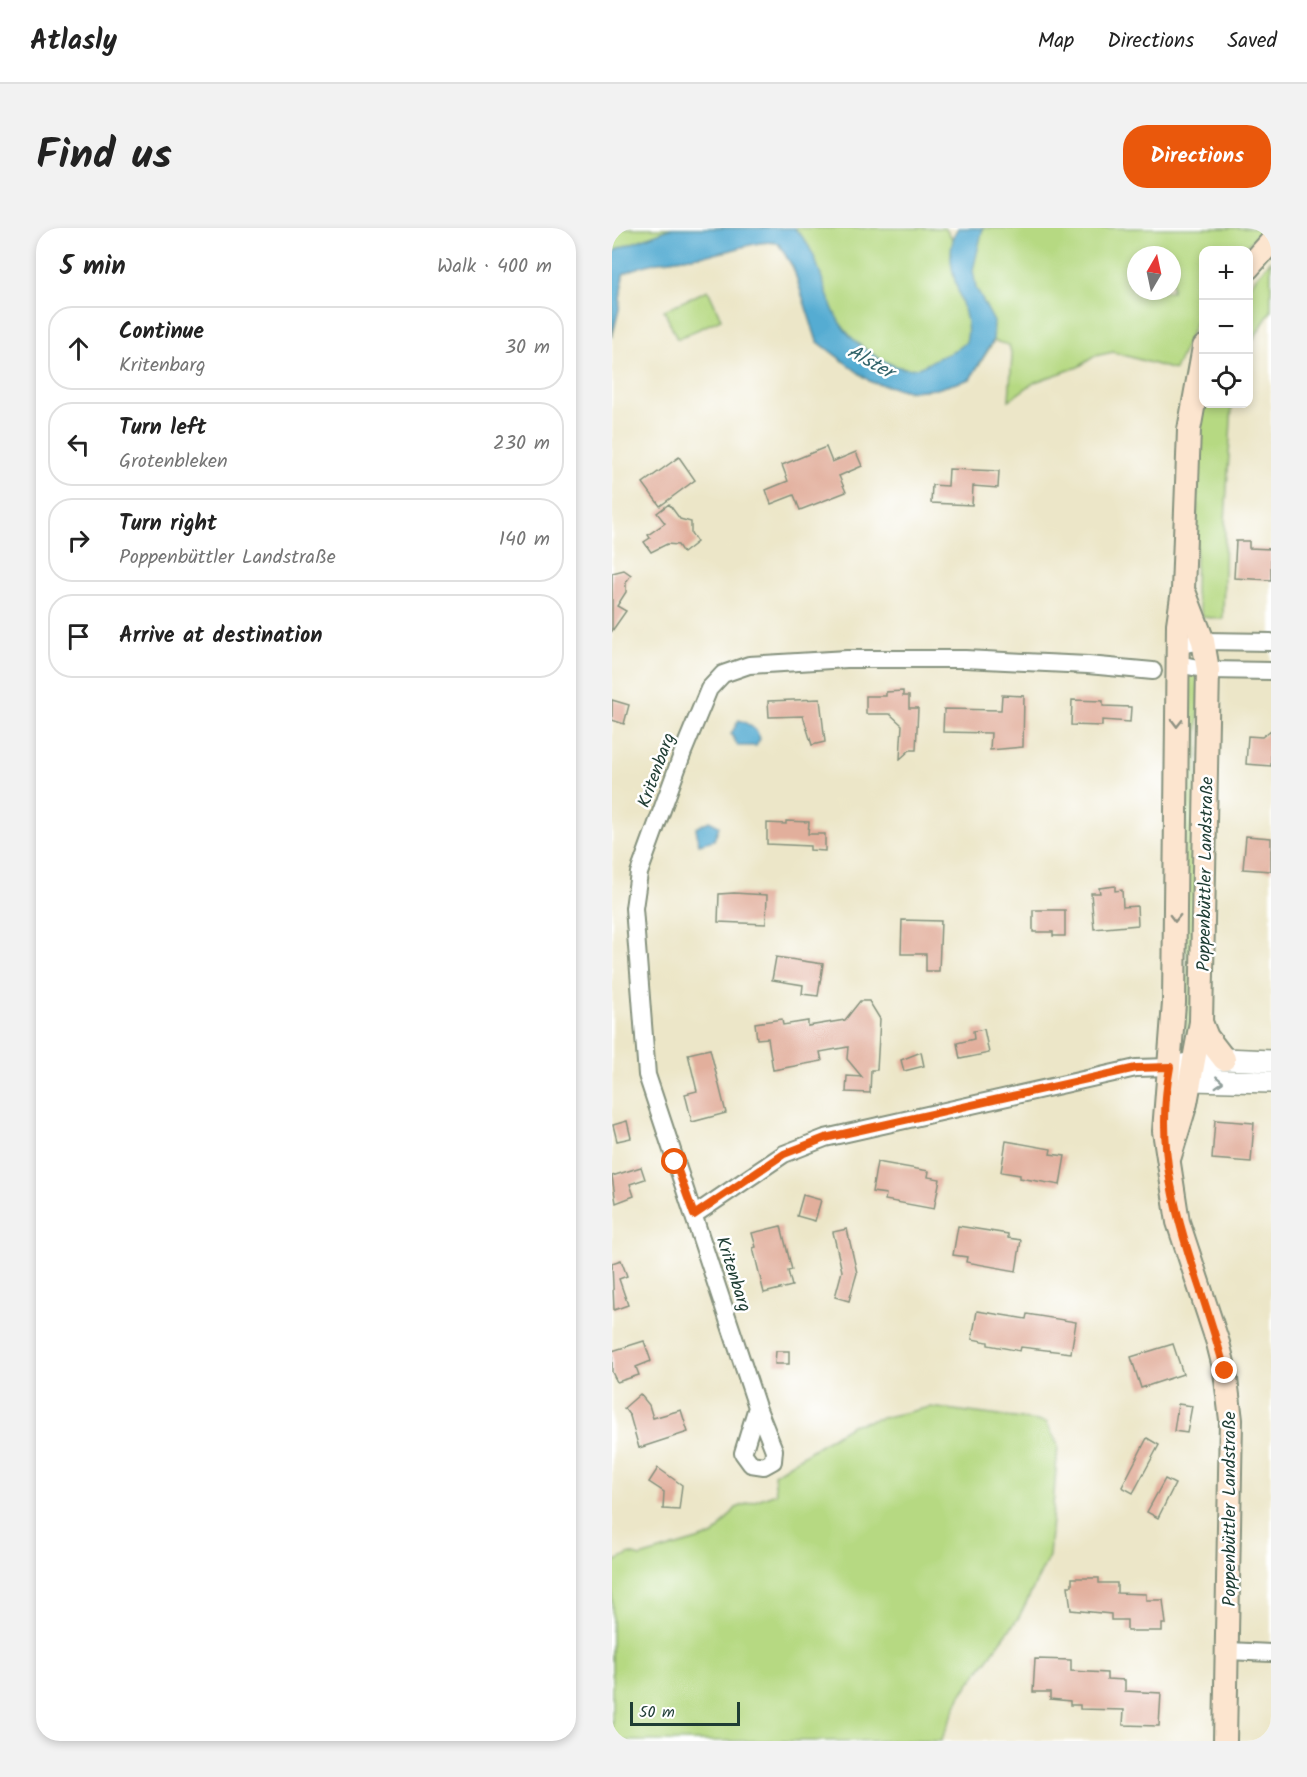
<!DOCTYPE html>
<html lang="en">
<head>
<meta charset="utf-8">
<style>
  body { margin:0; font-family:Kalam,sans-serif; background:#f2f2f2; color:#222 }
  .controls { position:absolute; right:18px; top:18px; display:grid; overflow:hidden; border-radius:12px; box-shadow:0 3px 9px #0003 }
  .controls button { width:54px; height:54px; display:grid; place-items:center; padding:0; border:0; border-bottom:2px solid #e0e0e0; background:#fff; color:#222; font:30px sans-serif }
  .compass { position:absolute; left:515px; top:18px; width:54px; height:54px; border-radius:50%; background:#fff; box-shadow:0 3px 9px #0003; rotate:9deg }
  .scale { position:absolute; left:18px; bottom:15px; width:110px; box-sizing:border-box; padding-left:6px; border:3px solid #1f3d34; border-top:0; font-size:16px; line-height:21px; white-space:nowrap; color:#1f3d34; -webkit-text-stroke:4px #fff; paint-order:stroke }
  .stop { position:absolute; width:18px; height:18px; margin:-14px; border:4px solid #ea580c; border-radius:50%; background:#fff }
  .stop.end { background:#ea580c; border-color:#fff; box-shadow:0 2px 6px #0008 }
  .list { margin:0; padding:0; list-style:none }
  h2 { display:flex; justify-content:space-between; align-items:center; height:78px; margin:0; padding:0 24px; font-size:26px }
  h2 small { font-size:20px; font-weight:400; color:#767676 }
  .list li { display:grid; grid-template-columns:39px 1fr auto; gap:18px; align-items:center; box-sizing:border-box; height:84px; margin:0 12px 12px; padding:0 12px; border:2px solid #e0e0e0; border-radius:24px }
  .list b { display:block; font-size:22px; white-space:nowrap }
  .list p { margin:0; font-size:20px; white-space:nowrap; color:#767676 }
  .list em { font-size:20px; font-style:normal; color:#767676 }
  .icon { flex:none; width:33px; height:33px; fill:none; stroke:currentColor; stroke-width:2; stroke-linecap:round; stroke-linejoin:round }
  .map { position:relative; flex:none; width:659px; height:1513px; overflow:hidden; border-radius:24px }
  header { display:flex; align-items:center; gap:36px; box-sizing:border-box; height:84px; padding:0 30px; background:#fff; border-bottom:2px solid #e0e0e0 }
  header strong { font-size:28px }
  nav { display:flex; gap:33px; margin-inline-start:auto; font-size:21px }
  .intro { display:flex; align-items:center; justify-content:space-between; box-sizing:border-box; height:144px; padding:0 36px }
  h1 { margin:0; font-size:42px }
  .button { padding:15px 27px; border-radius:24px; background:#ea580c; color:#fff; font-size:21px; font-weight:700 }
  main { display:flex; gap:36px; padding:0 36px }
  aside { flex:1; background:#fff; border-radius:24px; box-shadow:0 3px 9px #0003 }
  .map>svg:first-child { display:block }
  .green { fill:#b6d982; stroke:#6a8b5b; stroke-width:1.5; fill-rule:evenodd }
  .water { fill:#55acd2; stroke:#3a7483; stroke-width:1.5 }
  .building { fill:#e2af9c }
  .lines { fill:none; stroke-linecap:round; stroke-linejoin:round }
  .minor-casing { stroke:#86927e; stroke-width:20 }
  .tertiary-casing { stroke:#86927e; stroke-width:24 }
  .secondary-casing { stroke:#86927e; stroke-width:26 }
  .minor { stroke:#fff; stroke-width:16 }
  .tertiary { stroke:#fff; stroke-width:21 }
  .secondary { stroke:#fce5cf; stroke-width:22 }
  .oneway { stroke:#8e9182 }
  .oneway2 { stroke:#8f9e9a }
  .route { stroke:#ea580c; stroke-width:8 }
  .labels { text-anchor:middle; stroke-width:5; stroke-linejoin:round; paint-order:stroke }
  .street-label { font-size:18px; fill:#1f3d34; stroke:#fff }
  .water-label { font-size:20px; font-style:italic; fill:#32646b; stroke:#fff }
</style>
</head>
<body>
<header>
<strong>Atlasly</strong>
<nav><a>Map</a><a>Directions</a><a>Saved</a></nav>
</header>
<div class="intro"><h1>Find us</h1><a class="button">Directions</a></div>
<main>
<aside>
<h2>5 min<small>Walk · 400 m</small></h2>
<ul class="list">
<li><svg class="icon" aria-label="ahead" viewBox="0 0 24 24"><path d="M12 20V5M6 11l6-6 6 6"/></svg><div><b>Continue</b><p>Kritenbarg</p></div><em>30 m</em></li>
<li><svg class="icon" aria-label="left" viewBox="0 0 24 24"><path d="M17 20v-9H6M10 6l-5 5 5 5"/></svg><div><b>Turn left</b><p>Grotenbleken</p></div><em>230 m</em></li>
<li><svg class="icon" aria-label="right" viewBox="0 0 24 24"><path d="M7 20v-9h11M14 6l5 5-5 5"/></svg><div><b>Turn right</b><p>Poppenbüttler Landstraße</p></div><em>140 m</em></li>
<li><svg class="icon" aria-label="arrive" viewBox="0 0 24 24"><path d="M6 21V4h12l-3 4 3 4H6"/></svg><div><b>Arrive at destination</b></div></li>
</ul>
</aside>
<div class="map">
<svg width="659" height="1513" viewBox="0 0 659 1513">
  <rect width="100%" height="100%" fill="#fff"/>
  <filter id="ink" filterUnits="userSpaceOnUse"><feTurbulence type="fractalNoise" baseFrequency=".0167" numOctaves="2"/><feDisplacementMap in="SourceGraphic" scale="12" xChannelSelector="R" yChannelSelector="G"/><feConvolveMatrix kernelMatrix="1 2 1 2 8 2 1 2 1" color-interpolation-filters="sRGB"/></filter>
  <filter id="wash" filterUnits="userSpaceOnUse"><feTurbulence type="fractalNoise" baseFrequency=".008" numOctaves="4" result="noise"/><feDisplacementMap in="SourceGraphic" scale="24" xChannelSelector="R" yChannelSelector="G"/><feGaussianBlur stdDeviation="1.35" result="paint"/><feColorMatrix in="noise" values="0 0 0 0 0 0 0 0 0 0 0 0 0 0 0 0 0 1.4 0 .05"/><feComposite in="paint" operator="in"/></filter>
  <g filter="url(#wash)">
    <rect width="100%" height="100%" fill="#ece6c8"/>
    <!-- green -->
    <g class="green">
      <path d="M0,0h333l7,10 6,-10h305l-20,22h-39l-1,55 -28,65 -62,-18 -18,4 -17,11 -43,15 -26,18 3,-44 -3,-11 -15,-4 -24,38 -34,10 -27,2 -38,-9 -54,-41 -24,-74 -15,-24c-20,-3 -36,5 -55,9 -33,7 -70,6 -100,22l-4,35 -7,28zM524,27h36v36h-36z"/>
      <path d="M659,32v51l-22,35v-60z"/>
      <path d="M96,62l13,29 -44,20 -13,-29z"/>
      <path d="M592,176h28l-7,118 -2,97 -20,-2 -8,-25 4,-182z"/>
      <path d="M577,445l10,3 -5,328 -6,37 -3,-2 2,-76 -4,-57 1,-218z"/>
      <path d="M318,1179l116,15 12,23 -9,111 -30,61 -58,78 -20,46h-329v-178l18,-9 10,3 74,-22 22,-27 40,-15 -2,-19 77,-49z"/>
    </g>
    <!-- water -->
    <g class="water">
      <path d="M60,0h122c28,25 27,65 46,95 13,21 52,50 77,45 8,-2 14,-7 21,-10 12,-5 19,-7 28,-16 10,-33 -31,-73 -8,-114h25l-10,42 3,18 18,34 -1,19 -23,38 -34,10 -27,2 -38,-9 -54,-41 -24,-74 -15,-24c-20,-3 -36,5 -55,9 -33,7 -70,6 -100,22l-4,35 -7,28v-84l7,-5z"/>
      <path d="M127,492c9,3 19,10 21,19l-4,7h-18l-7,-12z"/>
      <path d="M97,593l10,5 -5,14 -15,4 -3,-16z"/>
    </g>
    <g id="blocks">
      <!-- building -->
      <g class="building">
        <path d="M214,219l6,15 24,-10 6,14 -23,10 7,16 -46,18 -6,-15 -23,9 -5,-14 22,-9 -6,-16z"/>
        <path d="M67,229l16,23 -35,26 -17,-23z"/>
        <path d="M337,241l50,2 -1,17 -25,-2 -1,19 -41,-2 1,-18 16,1z"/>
        <path d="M57,276l11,15 11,3v11l6,9 -14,11 -5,-8 -11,-1 -16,8 -7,-10 6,-4 -2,-3 17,-12 -8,-10z"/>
        <path d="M624,313h13v7l22,1v31l-37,-2z"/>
        <path d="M12,342l7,5 -5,7v10l-9,14 9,5 -14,20v-58z"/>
        <path d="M291,463v5h6v12h9l-2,42h-6l-10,9 2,-34 -12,-11h-24v-18h20v-4z"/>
        <path d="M390,467l22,1 -1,51 -33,3 1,-17 -48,-1 1,-23 57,1z"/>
        <path d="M208,471l5,43 -13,3 -9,-29 -34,1 -1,-16z"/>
        <path d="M0,472l17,5 -5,19 -12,-4z"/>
        <path d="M460,472l31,1v5l28,1 -1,15 -28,-2v6l-31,-1z"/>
        <path d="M659,502v36l-25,-2 2,-28 14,1z"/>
        <path d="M174,593l23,1 -1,12h17v17l-15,-1v-4l-43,-2v-21l19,1z"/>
        <path d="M634,608l25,2v33l-28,-2z"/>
        <path d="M503,658v5l7,-1 1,17 14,-1 1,19 -44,4 -3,-36h9l-1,-5z"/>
        <path d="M122,665l33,2 -1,29 -48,-2 1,-28z"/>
        <path d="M421,682h32v26h-12v-4h-20z"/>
        <path d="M290,692l39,1 -2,50h-13v-17h-25z"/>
        <path d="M164,729l47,7 -5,32 -16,-2 1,-9 -31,-5z"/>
        <path d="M248,773h9l11,18 -3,51h-6l-1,23 -24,-1 1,-16 15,1 -15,-18 1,-12 -28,5 2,9 -49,9 -5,-32 -11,1 -2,-16 27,-4 1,6 25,-4v5l37,-6z"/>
        <path d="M372,801l5,24 -29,6 -3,-16 17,-4 -1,-8z"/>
        <path d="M98,821l16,64 -34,9 -7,-28 12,-3 -9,-37z"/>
        <path d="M309,824l3,14 -20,5 -3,-11z"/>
        <path d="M603,892l39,3 -3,39 -39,-3z"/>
        <path d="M15,893l4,17 -14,3 -4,-16z"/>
        <path d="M394,913l45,8 -1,5 15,2 -5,29 -40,-7v-3l-19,-3z"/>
        <path d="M265,934l52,9 -1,6 12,2 -6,30 -49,-9 1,-6 -14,-2z"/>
        <path d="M29,939l4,12 -15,5 4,12 -18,7 -4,-27z"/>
        <path d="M191,967l18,5 -6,21 -18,-5z"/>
        <path d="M169,998l11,44 -4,1 4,15 -28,7 -11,-45 3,-1 -4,-14z"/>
        <path d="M346,998l50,8v4l13,2 -5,31 -50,-9 1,-5 -14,-2z"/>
        <path d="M235,1001l10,44 -8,28 -14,-4 7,-26 -9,-39z"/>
        <path d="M9,1032l6,16 -8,3 9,26 -14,5 -2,-47z"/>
        <path d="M365,1083l49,8 1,-5 49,8 -5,31 -50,-6 -1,4 -32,-6v-3l-16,-3z"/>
        <path d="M32,1113l7,20 -15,6 3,8 -22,7 -5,-10v-21z"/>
        <path d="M561,1116l10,30 -42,14 -10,-31z"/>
        <path d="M164,1123h13v13h-14z"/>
        <path d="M28,1166l9,11 4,13 28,-8 7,22 -49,16 -9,-32 -6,-8z"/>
        <path d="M566,1176l14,2 -5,27 -13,-2z"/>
        <path d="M535,1210l12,7 -26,48 -11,-6z"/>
        <path d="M46,1240l24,17 -3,25 -16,-1 1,-17 -15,-10z"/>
        <path d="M553,1251l10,5 -17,34 -11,-6z"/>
        <path d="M460,1350h27v5h18v10l29,1v6h17l3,24h-4v7h-35v-11h-16v-6l-40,-4 -3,-24h4z"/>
        <path d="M423,1431l36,1v11l36,2v6l18,1v11l36,2 -2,33 -36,-1 1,-15 -44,-1v-4h-10v-4l-20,-2v-7h-17z"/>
      </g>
    </g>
  </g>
  <g filter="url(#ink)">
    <use href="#blocks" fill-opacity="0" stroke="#86927e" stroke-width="1.5"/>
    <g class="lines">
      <defs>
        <g id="minor">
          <path d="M566,417l25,-4 68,1"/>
          <path d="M566,436l30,6 63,1"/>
          <path d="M82,987l90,-61 41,-16 311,-70 34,-1"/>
          <path d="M145,1179l-14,46 8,11 13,2 9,-5 1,-11 -17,-43 -110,-332 -13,-167 5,-35 44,-121 26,-63 14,-15 26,-9 98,-6h118l123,6 65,6"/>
          <path d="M616,1423l43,2"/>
        </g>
        <g id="tertiary">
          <path d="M564,838l48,-7 47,2"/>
          <path d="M558,839l21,13 80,2"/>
        </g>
        <g id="secondary">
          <path d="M636,40l23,-26"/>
          <path d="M592,119l-15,83 -6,160 -5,34 -4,379 -10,128 14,91 40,121 7,28 6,49 -6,321"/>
          <path d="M589,794l6,15 17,22"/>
          <path d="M558,928l16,-53 15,-81 7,-352 -5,-29 -18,-47"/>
        </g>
      </defs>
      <!-- minor casing -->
      <use href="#minor" class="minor-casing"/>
      <!-- tertiary casing -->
      <use href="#tertiary" class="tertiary-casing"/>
      <!-- secondary casing -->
      <use href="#secondary" class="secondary-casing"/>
      <!-- minor -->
      <use href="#minor" class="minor"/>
      <!-- tertiary -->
      <use href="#tertiary" class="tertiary"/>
      <!-- secondary -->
      <use href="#secondary" class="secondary"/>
    </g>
    <!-- one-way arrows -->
    <defs><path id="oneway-chevron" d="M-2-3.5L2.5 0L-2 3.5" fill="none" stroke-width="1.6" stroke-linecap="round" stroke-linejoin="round" transform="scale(1.5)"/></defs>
    <g class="oneway">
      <use href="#oneway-chevron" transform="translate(565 495) rotate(91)"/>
      <use href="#oneway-chevron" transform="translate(563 690) rotate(91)"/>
    </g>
    <use class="oneway2" href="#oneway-chevron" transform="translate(607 854) rotate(3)"/>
  </g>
  <g class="lines" filter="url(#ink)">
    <!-- route -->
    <path class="route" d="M63,934l19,53 90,-61 41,-16 311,-70 34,-1c-21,113 28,199 55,304"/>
  </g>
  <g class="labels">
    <!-- street labels -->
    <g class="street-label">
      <text transform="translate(44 542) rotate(-70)" y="6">Kritenbarg</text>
      <text transform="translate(593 646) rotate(-89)" y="6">Poppenbüttler Landstraße</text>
      <text transform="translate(122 1046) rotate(72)" y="6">Kritenbarg</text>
      <text transform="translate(617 1281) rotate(-90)" y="6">Poppenbüttler Landstraße</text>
    </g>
    <!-- water labels -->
    <g class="water-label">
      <text transform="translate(259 133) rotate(29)" y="7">Alster</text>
    </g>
  </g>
</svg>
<div class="controls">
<button>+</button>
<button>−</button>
<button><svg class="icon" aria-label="locate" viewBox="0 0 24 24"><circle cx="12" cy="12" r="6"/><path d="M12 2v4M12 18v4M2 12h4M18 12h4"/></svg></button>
</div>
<svg class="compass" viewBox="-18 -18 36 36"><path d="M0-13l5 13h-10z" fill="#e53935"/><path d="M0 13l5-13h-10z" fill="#767676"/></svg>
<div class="scale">50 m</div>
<div class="stop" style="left:63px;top:934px"></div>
<div class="stop end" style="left:613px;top:1143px"></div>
</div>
</main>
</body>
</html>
